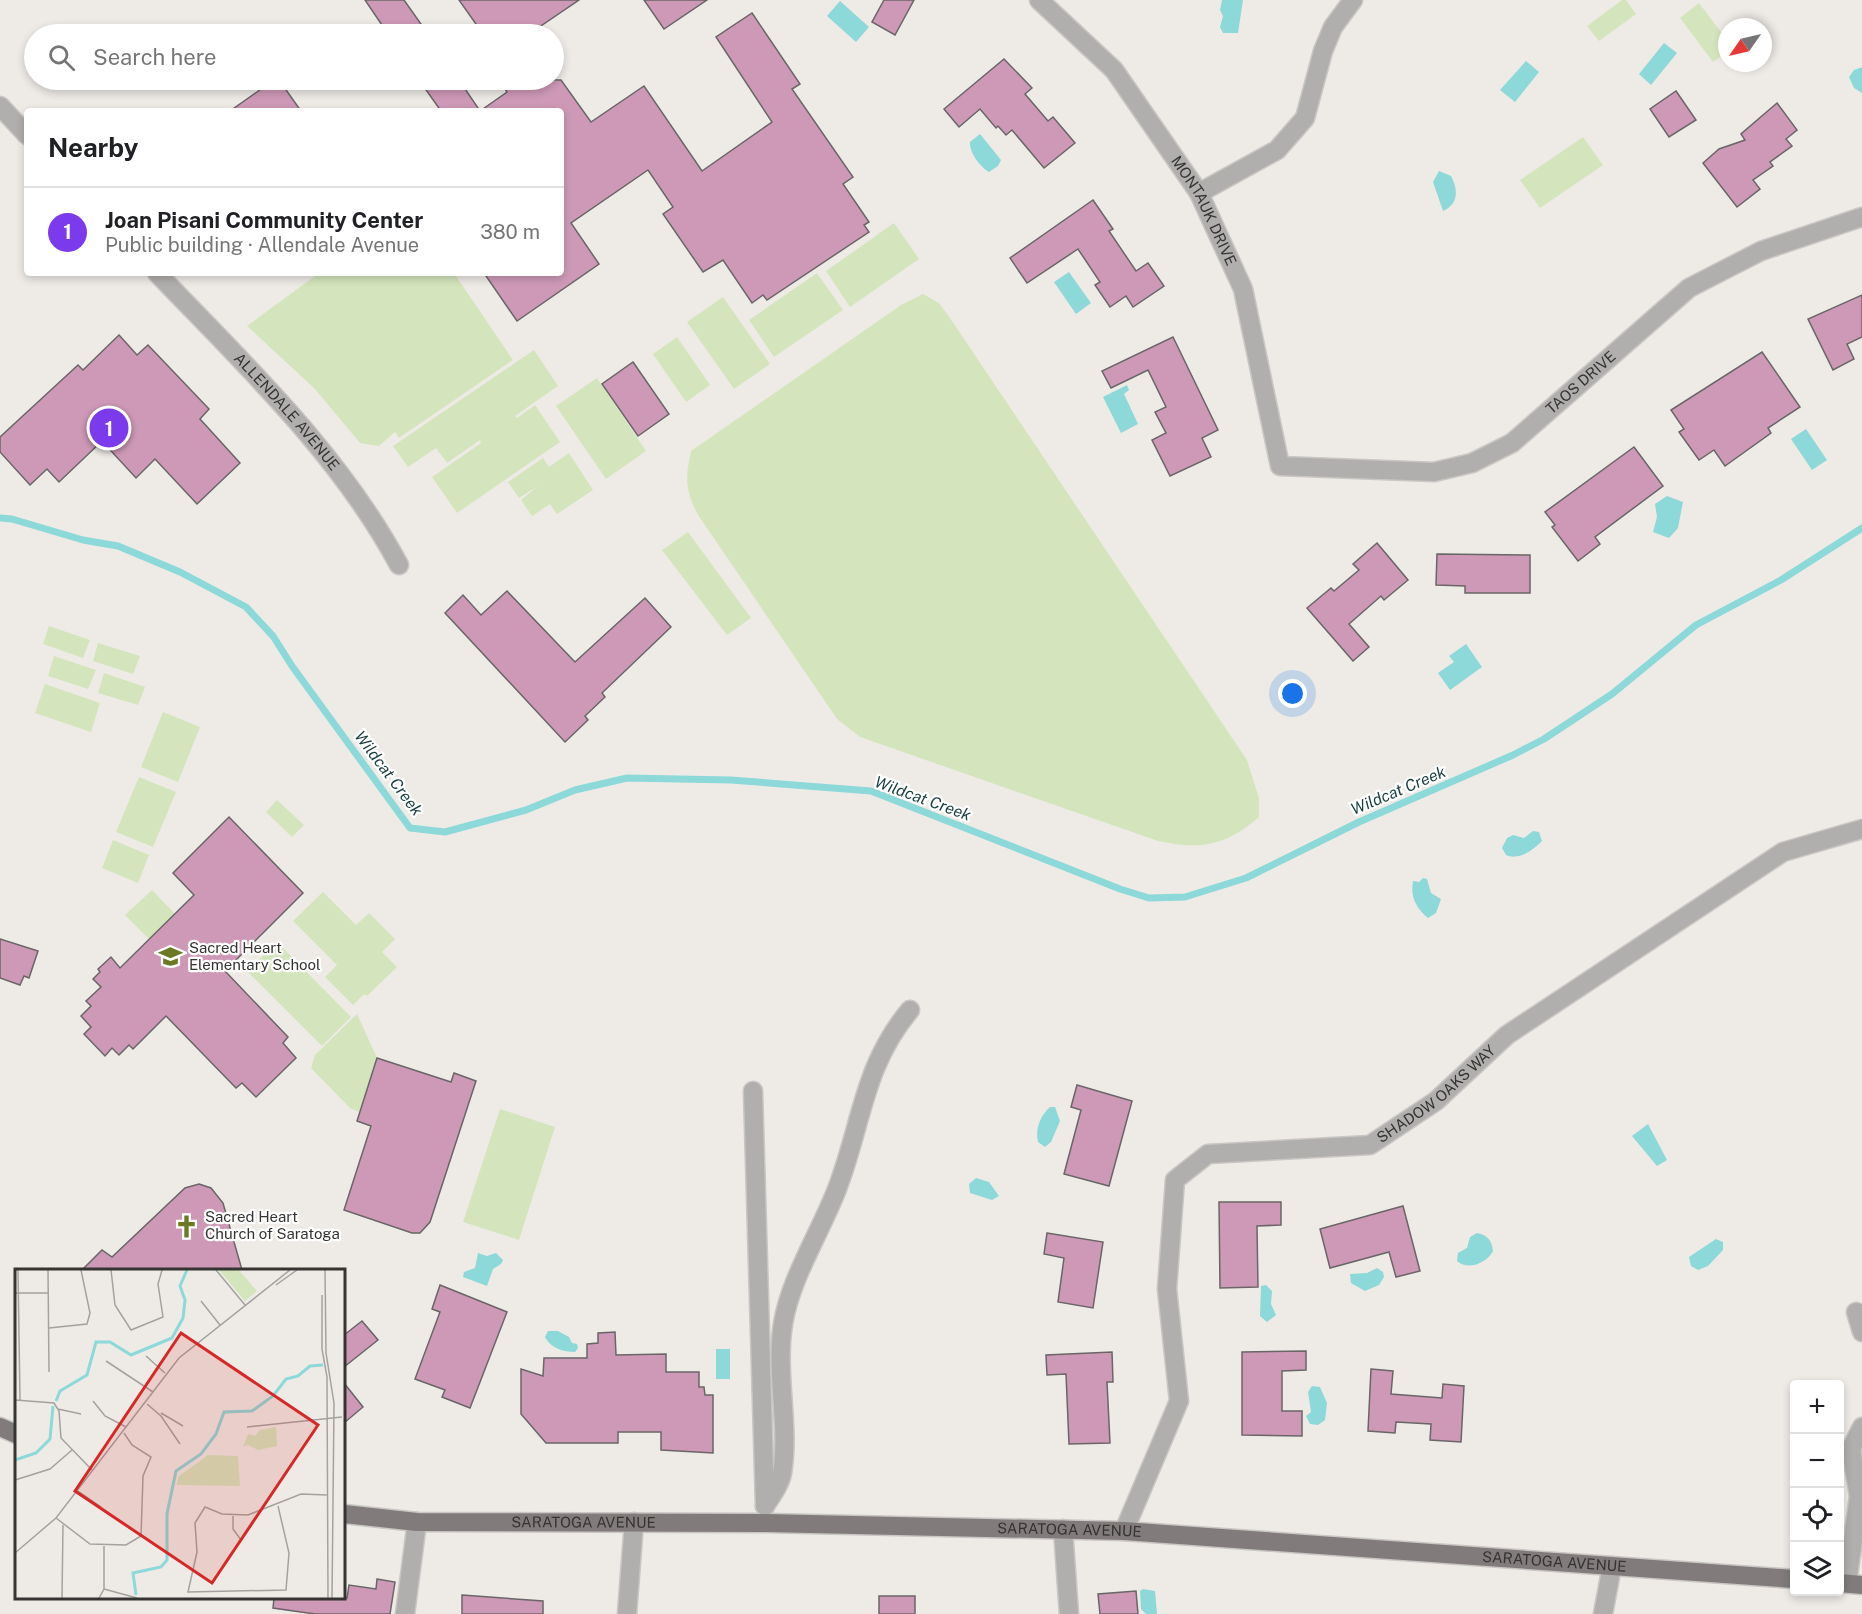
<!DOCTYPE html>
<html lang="en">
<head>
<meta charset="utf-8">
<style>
  body { margin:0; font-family:"Public Sans",sans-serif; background:#f2f2f2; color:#202124 }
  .controls { position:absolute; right:18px; bottom:18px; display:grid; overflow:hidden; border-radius:6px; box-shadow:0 3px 9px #0003 }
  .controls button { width:54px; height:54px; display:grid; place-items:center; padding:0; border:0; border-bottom:2px solid #e0e0e0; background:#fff; color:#202124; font:30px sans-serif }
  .compass { position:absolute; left:1718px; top:18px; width:54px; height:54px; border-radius:50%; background:#fff; box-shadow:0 3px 9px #0003; rotate:236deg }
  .you { position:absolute; left:1293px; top:694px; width:21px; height:21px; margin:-15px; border:4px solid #fff; border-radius:50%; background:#1a73e8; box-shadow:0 0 0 9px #1a73e833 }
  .badge { display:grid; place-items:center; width:39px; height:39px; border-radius:50%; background:#7c3aed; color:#fff; font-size:20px; font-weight:700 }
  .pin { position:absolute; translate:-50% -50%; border:3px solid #fff; box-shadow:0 2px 6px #0006 }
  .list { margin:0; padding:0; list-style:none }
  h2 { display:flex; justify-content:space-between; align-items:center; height:78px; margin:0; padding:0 24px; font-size:26px }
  h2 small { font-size:20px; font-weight:400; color:#757577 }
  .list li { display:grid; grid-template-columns:39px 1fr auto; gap:18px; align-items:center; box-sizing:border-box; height:90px; padding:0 24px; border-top:2px solid #e0e0e0 }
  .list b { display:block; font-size:22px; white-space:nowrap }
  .list p { margin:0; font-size:20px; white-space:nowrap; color:#757577 }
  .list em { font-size:20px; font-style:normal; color:#757577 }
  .icon { flex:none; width:33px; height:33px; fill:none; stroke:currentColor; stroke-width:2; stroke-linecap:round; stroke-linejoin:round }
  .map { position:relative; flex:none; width:1862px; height:1614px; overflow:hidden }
  .search { position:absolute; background:#fff; box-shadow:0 3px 9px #0003; left:24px; top:24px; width:540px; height:66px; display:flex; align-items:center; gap:15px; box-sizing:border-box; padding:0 21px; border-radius:33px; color:#757577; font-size:22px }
  .panel { position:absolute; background:#fff; box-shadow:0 3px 9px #0003; left:24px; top:108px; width:540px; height:168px; border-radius:6px }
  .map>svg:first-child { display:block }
  .green { fill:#d4e5bd }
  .water { fill:#8dd8d8 }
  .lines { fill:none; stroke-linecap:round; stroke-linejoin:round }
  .stream { stroke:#8dd8d8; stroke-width:7 }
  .building { fill:#ce99b7; stroke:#6a6567; stroke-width:1.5 }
  .minor-casing { stroke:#c9c6c3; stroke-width:21 }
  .major-casing { stroke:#c9c6c3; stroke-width:21 }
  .minor { stroke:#b1afae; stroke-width:18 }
  .major { stroke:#817c7b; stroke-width:18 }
  .labels { text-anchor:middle; stroke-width:4.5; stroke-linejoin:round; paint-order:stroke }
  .street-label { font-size:15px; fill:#353432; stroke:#fff }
  .poi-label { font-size:15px; fill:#353432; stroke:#fff; text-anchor:start }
  .water-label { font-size:16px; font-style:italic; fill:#1b3f3f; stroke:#fff }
  .inset-river { fill:none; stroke:#8dd8d8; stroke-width:3 }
  .inset-road { fill:none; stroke:#a4a29f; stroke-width:1.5 }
  .view { fill:#d62828; fill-opacity:0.15; stroke:#d62828; stroke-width:3 }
  .inset-edge { fill:none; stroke:#353432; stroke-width:3 }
</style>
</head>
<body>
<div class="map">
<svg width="1862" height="1614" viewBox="0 0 1862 1614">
  <rect width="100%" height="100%" fill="#eeebe7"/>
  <!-- green -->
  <g class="green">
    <path d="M1622,0h4l10,14 -37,27 -12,-15z"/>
    <path d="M1699,3l28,37v12l-14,10 -33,-44z"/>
    <path d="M1583,137l20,28 -63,43 -20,-28z"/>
    <path d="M894,223l25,36 -69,48 -24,-36z"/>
    <path d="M319,273h135l59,87 -114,78 -4,-6 -16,14 -19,-3 -46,-55 -67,-62z"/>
    <path d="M817,273l26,37 -69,47 -25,-37z"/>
    <path d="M923,294l16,9 11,15 297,442 12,38v19c-33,29 -59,33 -101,24l-298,-104 -23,-18 -139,-204c-13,-26 -13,-36 -7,-64l210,-146z"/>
    <path d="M723,297l47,67 -36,25 -47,-67z"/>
    <path d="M677,337l33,48 -24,17 -33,-48z"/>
    <path d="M534,350l24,36 -43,30 2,2 18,-13 25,37 -103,71 -25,-36 49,-34 -1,-3 -33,23 -11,-15 -28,19 -15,-21z"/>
    <path d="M597,378l49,73 -40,28 -50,-73z"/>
    <path d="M569,453l24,37 -36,24 -7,-10 -18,12 -11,-16 17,-14 -19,12 -11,-16 35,-24 6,9z"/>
    <path d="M688,532l63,86 -24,17 -65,-85z"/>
    <path d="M49,626l41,14 -7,18 -40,-14z"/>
    <path d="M98,643l42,13 -7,18 -40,-13z"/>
    <path d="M54,656l42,14 -8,19 -40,-13z"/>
    <path d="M104,673l41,14 -7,18 -40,-12z"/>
    <path d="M45,684l55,19 -9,29 -56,-19z"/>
    <path d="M163,712l37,15 -22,55 -37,-15z"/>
    <path d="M139,777l37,15 -23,55 -37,-15z"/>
    <path d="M277,800l27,25 -12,12 -26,-25z"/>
    <path d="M113,840l36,15 -11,28 -36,-15z"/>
    <path d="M152,890l23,24 -26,25 -24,-24z"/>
    <path d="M323,892l33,33 13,-12 26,26 -13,13 15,15 -30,29 -3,-2 -11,11 -28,-28 12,-12 -44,-44z"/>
    <path d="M277,942l74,75 -29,29 -75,-75z"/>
    <path d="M357,1014l20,44 -18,54 -9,-4 -39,-40 4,-13z"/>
    <path d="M500,1109l55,18 -36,113 -56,-18z"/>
  </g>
  <!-- water -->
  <g class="water">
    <path d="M1222,0h21l-5,33h-15l-3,-6 3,-11 -3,-6z"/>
    <path d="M840,1l29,26 -13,15 -29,-26z"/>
    <path d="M1664,43l13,10 -26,32 -12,-11z"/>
    <path d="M1526,61l13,11 -24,30 -15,-12z"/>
    <path d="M1862,67v26l-8,-5 -5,-11 5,-7z"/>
    <path d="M980,134l21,26 -3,6 -9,6c-9,-5 -20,-20 -19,-30z"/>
    <path d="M1439,171l12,5c7,13 8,28 -8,35l-10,-29z"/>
    <path d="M1069,272l22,31 -15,11 -22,-32z"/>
    <path d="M1127,385l2,5 -5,4 14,30 -17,9 -18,-36z"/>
    <path d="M1806,429l21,31 -15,10 -21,-31z"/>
    <path d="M1667,496l16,6 -5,26 -9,10 -16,-6 4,-15 -2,-13z"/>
    <path d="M1466,644l16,23 -32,23 -12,-17 16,-11 -5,-6z"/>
    <path d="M1533,831l6,1 3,9c-9,9 -23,20 -36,14l-4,-7 5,-10 6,-3 11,3z"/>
    <path d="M1423,878l4,1 4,14 10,6 -5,14 -8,5c-12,-10 -18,-21 -15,-37l6,1z"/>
    <path d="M1050,1107h5l5,14 -9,21 -6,5 -7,-5c-3,-13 2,-26 12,-35z"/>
    <path d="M1648,1124l19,36 -10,6 -25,-30z"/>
    <path d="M976,1178l13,4 10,14 -7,4 -22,-7 -1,-9z"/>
    <path d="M1477,1233c11,2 15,8 16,18 -6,12 -25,20 -36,10l1,-8 9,-5 3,-11z"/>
    <path d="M1716,1239l7,3v8l-15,16 -10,4 -7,-4 -2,-9z"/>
    <path d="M478,1253l9,3 9,-3 7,7 -2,4 -8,5 -6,17 -24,-9 1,-5 11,-4z"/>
    <path d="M1377,1268l6,4 1,5 -5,8 -14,6 -14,-8 -1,-9 17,-1z"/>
    <path d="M1266,1285l6,6 -1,13 5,11 -9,7 -7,-6 1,-30z"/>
    <path d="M548,1331h10l11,6 3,6 5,1 1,4 -3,4c-11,0 -25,-4 -30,-15z"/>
    <rect x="716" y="1349" width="14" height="30"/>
    <path d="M1312,1386l8,1 7,16 -2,17 -7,5 -8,-1 -4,-8 5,-4 -3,-20z"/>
    <path d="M1143,1589l12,2 2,23h-11l-5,-5 -1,-18z"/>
  </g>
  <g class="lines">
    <!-- stream -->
    <path class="stream" d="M0,518l12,1 71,21 35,6 62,26 66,35 27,29 19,30 118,162 35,4 81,-22 49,-20 52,-12 104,2 140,11 249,98 29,9 36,-1 61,-19 113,-56 154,-67 31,-16 68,-45 84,-69 85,-45 81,-52"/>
  </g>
  <!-- building -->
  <g class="building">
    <path d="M365,0h39l24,34h-40z"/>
    <path d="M459,0h120l-50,34h-46z"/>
    <path d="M644,0h63l-43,29z"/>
    <path d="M884,0h30l-19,35 -23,-13z"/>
    <path d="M752,13l48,71 -8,5 61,88 -10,7 26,38 -5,3 5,7 -102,68 -4,-5 -11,8 -29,-43 -20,12 -40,-58 10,-7 -25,-37 -77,53 28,41 -82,57 -33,-48h77v-162h-120l-22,-31h40l21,31 27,-19 -8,-12h62l30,42 53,-36 58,85 70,-49 -56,-85z"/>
    <path d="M1004,59l28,29 -7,6 23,27 5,-4 22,26 -31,25 -32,-38 -6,5 -8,-9 -2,2 -16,-19 -21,18 -15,-18z"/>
    <path d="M274,80h5l22,31h-71z"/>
    <path d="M1676,91l20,29 -27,17 -19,-28z"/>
    <path d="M1777,103l20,27 -11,9 6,7 -22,16 3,4 -20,14 7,9 -23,18 -34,-44 16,-14 26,-9 -4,-6z"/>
    <path d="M1093,200l20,29 -4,2 27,40 12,-8 16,23 -31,21 -7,-11 -16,11 -15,-22 5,-3 -22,-33 -51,34 -17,-25z"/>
    <path d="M1862,295v42l-15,7 7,15 -21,11 -25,-51z"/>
    <path d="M119,335l18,20 11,-10 61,64 -9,10 40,44 -43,41 -42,-45 -19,19 -34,-37 -43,41 -12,-13 -17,16 -30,-33v-15l78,-72 5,5z"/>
    <path d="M1173,337l45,93 -16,8 9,19 -41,19 -18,-36 14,-7 -11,-21 11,-5 -18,-37 -37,18 -9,-17z"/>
    <path d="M1762,352l38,55 -32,21 3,5 -46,33 -11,-16 -15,10 -20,-28 5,-3 -13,-19z"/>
    <path d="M633,362l36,52 -31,22 -36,-52z"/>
    <path d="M1634,447l29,39 -68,51 5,7 -22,17 -26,-34 3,-2 -10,-13z"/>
    <path d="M1377,543l31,37 -24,20 -3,-4 -32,28 20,23 -16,14 -46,-53 24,-20 3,3 25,-21 -6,-6z"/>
    <path d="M1437,554l93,1v38h-65v-7l-29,-1z"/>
    <path d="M507,591l68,71 70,-64 26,29 -69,66 3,4 -20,19 3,4 -23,22 -120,-129 18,-18 18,20z"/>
    <path d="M229,817l74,76 -78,78 63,66 -5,6 13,15 -40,39 -14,-14 -6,5 -70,-72 -33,33 -4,-4 -10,10 -7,-7 -7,8 -21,-22 7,-7 -10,-11 10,-10 -5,-5 15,-14 -8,-8 7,-7 -2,-3 13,-12 9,11 74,-73 -21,-22z"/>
    <path d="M0,939l38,12 -9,27 -5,-2 -4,9 -20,-7z"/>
    <path d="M377,1058l74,24 3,-9 22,8 -46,141 -10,11h-8l-68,-23 27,-84 -14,-5z"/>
    <path d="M1077,1085l55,16 -23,85 -45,-12 17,-64 -10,-3z"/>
    <path d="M199,1184l12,4 12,15 19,67h-160l20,-20 10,7 73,-69z"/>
    <path d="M1219,1202h62v23l-24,1 1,61 -38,1z"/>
    <path d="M1403,1206l17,65 -24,6 -7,-25 -59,16 -10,-39z"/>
    <path d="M1047,1233l56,9 -10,66 -35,-6 6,-44 -20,-4z"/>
    <path d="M440,1285l67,27 -37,96 -28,-11 3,-7 -30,-11 25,-67 -8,-3z"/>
    <path d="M362,1321l16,19 -34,27v-32z"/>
    <path d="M615,1332l1,23 50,-1v18h33v15h5l1,8h8v58l-52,-3v-18h-43v11h-72l-25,-29v-45l22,7 1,-18h43v-14l11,-1v-10z"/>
    <path d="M1306,1351v19l-24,1v40h20v25l-60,-1v-83z"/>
    <path d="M1112,1352l1,30h-6l3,61 -41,1 -3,-70 -19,1 -1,-20z"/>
    <path d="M1371,1369l22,2 -2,23 51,4 1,-14 21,2 -3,56 -31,-2 1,-16 -35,-2 -1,11 -27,-2z"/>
    <path d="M344,1383l19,24 -19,16z"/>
    <path d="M377,1579l18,3 -5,32h-75l-42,-6 1,-10h73l2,-13 27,4z"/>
    <path d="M1136,1591l2,23h-38l-2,-20z"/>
    <path d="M462,1595l81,6v13h-81z"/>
    <rect x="879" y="1596" width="36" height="18"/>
  </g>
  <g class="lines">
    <defs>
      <g id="minor">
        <path id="s1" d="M1039,0l75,70 85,123 44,96 37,177 154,6 38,-9 40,-20 177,-155 72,-37 101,-34"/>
        <path d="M0,106l27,29"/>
        <path d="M1199,193l78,-43 28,-32 18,-67 10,-24 20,-27"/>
        <path id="s2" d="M157,273c87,91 182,180 242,292"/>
        <path d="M753,1091l12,415"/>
        <path d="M1856,1312l6,20"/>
        <path d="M765,1506c6,-10 15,-21 17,-33 8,-46 -7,-100 1,-149 7,-45 38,-93 54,-135 25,-65 26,-123 73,-179"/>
        <path d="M1063,1529l6,85"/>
        <path id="s3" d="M1124,1531l55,-130 -12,-112 8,-109 33,-26 162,-9 66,-44 71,-66 276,-183 79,-23"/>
        <path d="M1847,1583l12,-87 -8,-47 11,-22"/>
        <path d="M405,1614l12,-92"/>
        <path d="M627,1614l7,-92"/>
        <path d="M1603,1614l9,-48"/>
      </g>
      <g id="major">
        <path d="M0,1427l16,7"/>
        <path id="s4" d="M344,1514l73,8 349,1 358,8 670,48"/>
        <path d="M1840,1583l22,2"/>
      </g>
    </defs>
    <!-- minor casing -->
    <use href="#minor" class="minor-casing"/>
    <!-- major casing -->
    <use href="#major" class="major-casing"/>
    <!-- minor -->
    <use href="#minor" class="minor"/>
    <!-- major -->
    <use href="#major" class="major"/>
  </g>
  <!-- icons -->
  <defs>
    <symbol id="school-bare" viewBox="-9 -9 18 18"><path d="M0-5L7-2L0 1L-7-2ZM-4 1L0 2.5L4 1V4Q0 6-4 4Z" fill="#6c7824" stroke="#fff" stroke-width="2.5" paint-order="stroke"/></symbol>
    <symbol id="church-bare" viewBox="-9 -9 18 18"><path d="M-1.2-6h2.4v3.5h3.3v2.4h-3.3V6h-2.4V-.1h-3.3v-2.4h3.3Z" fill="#6c7824" stroke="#fff" stroke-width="2.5" paint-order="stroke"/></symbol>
  </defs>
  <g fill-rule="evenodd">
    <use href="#school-bare" x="154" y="940" width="33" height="33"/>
    <use href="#church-bare" x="170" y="1210" width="33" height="33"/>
  </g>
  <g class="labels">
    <!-- street labels -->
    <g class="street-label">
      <text dy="5" stroke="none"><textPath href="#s1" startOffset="270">MONTAUK DRIVE</textPath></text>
      <text dy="5" stroke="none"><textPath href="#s1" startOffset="868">TAOS DRIVE</textPath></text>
      <text dy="5" stroke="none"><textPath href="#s2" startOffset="190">ALLENDALE AVENUE</textPath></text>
      <text dy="5" stroke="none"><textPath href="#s3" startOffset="651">SHADOW OAKS WAY</textPath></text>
      <text dy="5" stroke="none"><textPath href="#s4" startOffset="240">SARATOGA AVENUE</textPath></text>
      <text dy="5" stroke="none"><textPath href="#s4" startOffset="726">SARATOGA AVENUE</textPath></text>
      <text dy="5" stroke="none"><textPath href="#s4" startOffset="1212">SARATOGA AVENUE</textPath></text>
    </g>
    <!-- poi labels -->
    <g class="poi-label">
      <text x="189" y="953">Sacred Heart<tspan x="189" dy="17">Elementary School</tspan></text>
      <text x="205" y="1222">Sacred Heart<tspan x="205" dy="17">Church of Saratoga</tspan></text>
    </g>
    <!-- water labels -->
    <g class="water-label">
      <text transform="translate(389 773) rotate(53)" y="6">Wildcat Creek</text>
      <text transform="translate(1398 790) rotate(-23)" y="6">Wildcat Creek</text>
      <text transform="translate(923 798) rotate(20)" y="6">Wildcat Creek</text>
    </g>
  </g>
  <!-- overview -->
  <g transform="translate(15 1269)">
    <rect width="330" height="330" fill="#eeebe7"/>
    <path d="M204,1h20l18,21 -12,10zM261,158l1,19 -19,4 -10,-5 -5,2 5,-13 7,2 5,-6zM193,186l30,1 2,30 -63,-1 1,-8z" fill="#d4e5bd"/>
    <path class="inset-river" d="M41,132l4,-10 27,-16 9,-33h14l21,13 41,-17 11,-20 2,-18 -5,-14 7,-16M0,191l21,-7 14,-14 3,-33M121,326l-3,-22 28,-6 6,-7v-46l9,-43 25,-17 15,-20 8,-22 28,-1 21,-15 13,-17 12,-3 12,-10 13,-1"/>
    <path class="inset-road" d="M3,1l2,130M33,1l1,102M96,1l4,35 16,25 32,-13 -5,-33 4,-14M201,1l29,35M310,1l1,83 8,50 -2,195M261,16l21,-15M0,24h33M307,26v54l5,28 1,221M186,32l19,24M34,59l38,-4 3,-11 -9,-43M131,87l19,17M91,92l47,31M0,131l39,3 5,8 2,27 32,33M78,132l12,15 21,11M132,135l14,12 19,28M43,140l23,5M146,144l22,13M232,158l95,-10M0,211l35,-11 22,-19M63,222l23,16M263,237l11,47 -3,37 -98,2 9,-40 -2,-29 10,-16 17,7 26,1 53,-21 26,1M218,247v13l8,11M41,249l34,26 36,1 15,-9 2,-60 8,-19 -19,-12 -8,-12M0,284l41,-35 123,-160 111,-88M89,320l33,9M47,329l1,-73M84,329l5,-9v-43"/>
    <path class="view" d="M166,64l137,92 -106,158 -137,-92z"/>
    <rect width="330" height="330" class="inset-edge"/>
  </g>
</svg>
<div class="controls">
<button>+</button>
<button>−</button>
<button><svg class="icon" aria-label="locate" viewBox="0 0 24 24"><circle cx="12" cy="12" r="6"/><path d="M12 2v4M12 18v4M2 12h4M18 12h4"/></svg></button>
<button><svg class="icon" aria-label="layers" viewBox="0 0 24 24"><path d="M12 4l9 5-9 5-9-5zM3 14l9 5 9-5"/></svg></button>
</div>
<svg class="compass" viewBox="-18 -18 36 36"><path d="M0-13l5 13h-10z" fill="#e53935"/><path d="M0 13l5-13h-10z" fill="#757577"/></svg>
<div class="you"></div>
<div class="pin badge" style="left:109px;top:428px">1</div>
<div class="search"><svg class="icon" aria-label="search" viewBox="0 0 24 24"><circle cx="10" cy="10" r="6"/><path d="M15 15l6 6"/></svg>Search here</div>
<section class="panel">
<h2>Nearby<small></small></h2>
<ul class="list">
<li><span class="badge">1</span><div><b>Joan Pisani Community Center</b><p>Public building · Allendale Avenue</p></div><em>380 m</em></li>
</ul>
</section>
</div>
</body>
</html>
